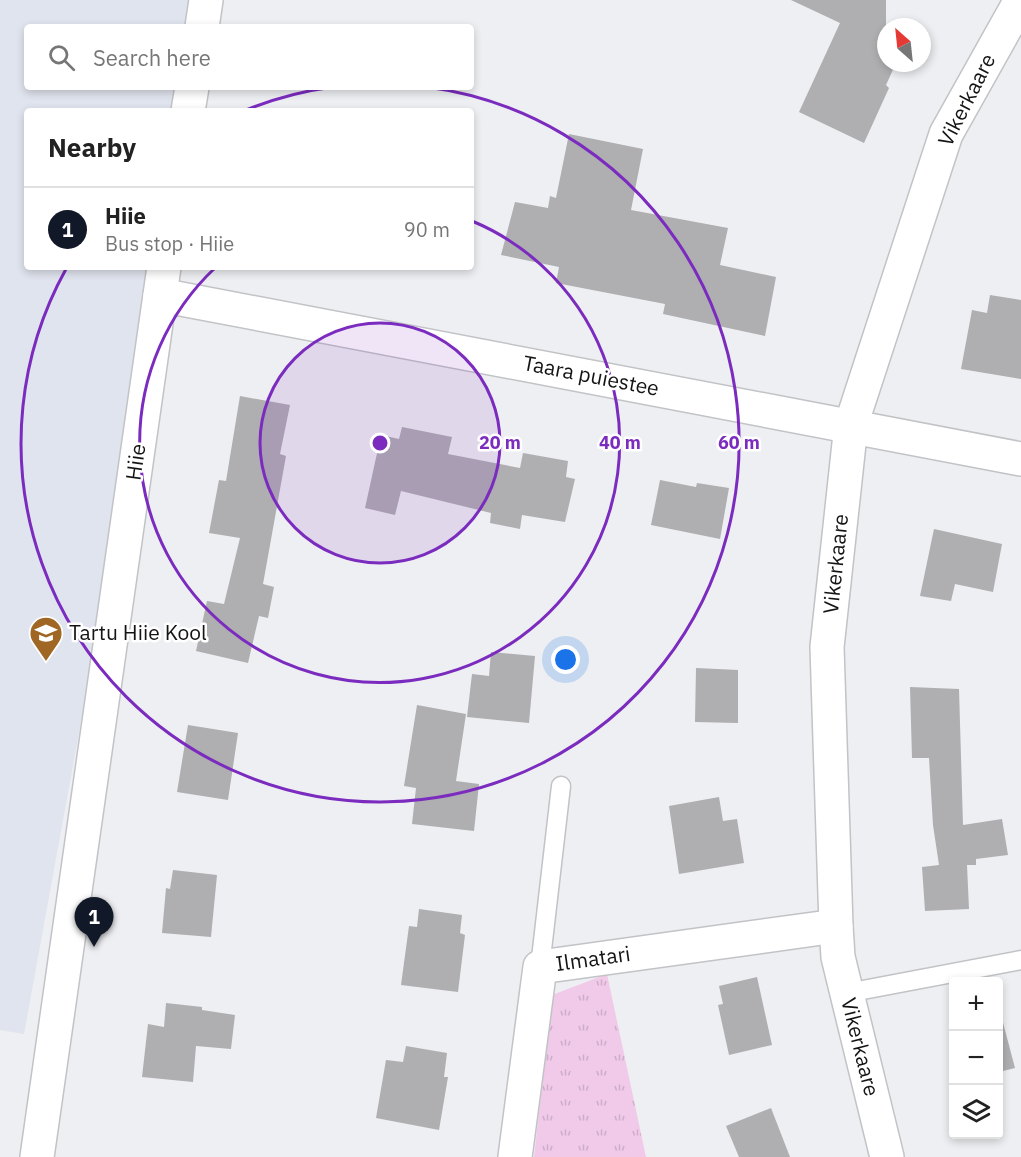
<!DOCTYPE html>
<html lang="en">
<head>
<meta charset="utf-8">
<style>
  body { margin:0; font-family:"IBM Plex Sans",sans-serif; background:#f2f2f2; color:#222 }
  .controls { position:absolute; right:18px; bottom:18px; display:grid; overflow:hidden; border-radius:6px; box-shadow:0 3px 9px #0003 }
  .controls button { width:54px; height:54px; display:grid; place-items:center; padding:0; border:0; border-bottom:2px solid #e0e0e0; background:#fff; color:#222; font:30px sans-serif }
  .compass { position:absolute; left:877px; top:18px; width:54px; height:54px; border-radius:50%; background:#fff; box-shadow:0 3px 9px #0003; rotate:333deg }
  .you { position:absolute; left:566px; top:660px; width:21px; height:21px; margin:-15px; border:4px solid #fff; border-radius:50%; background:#1a73e8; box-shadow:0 0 0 9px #1a73e833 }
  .badge { display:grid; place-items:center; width:39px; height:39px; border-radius:50%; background:#111827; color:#fff; font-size:20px; font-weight:700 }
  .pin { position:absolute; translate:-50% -50px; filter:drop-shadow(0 2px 3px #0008) }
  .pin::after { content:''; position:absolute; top:32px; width:21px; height:18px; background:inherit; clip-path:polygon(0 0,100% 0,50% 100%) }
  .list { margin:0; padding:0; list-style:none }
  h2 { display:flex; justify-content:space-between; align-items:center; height:78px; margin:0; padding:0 24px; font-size:26px }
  h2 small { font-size:20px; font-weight:400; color:#767676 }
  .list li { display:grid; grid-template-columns:39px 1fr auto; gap:18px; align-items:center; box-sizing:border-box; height:84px; padding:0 24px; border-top:2px solid #e0e0e0 }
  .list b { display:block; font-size:22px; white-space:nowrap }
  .list p { margin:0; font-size:20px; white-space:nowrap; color:#767676 }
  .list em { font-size:20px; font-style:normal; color:#767676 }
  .icon { flex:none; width:33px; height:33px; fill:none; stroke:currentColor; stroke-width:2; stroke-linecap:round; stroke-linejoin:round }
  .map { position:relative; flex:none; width:1021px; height:1157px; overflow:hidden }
  .search { position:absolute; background:#fff; box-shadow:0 3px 9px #0003; left:24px; top:24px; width:450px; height:66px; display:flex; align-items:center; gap:15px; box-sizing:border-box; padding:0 21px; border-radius:6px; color:#767676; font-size:22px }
  .panel { position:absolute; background:#fff; box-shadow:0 3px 9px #0003; left:24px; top:108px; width:450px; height:162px; border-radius:6px }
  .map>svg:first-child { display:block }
  .built { fill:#e0e4ee }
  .grass { fill:url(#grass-tufts) }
  .building { fill:#afaeb1 }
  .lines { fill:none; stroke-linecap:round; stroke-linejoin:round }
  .lane-casing { stroke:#c2c3c6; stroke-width:21 }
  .street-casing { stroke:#c2c3c6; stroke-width:36 }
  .lane { stroke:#fff; stroke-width:18 }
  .street { stroke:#fff; stroke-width:33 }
  .ring { fill:none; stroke:#7b2cbf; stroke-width:3 }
  .labels { text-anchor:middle; stroke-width:5; stroke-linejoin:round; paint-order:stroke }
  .street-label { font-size:21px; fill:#141415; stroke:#fff }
  .poi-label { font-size:21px; fill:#141415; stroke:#fff; text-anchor:start }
  .centre { fill:#7b2cbf; stroke:#fff; stroke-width:3 }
  .ring-label { font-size:18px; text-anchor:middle; font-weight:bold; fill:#7b2cbf; stroke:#fff; stroke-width:5; stroke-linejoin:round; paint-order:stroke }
</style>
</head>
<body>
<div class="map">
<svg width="1021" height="1157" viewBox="0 0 1021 1157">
  <defs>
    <pattern id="grass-tufts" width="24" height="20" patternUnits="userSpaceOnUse" patternTransform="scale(1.5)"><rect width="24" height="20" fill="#f1caea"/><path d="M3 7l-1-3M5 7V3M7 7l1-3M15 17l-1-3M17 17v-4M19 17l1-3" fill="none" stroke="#ceadc8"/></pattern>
  </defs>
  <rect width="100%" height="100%" fill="#eeeff2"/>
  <!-- built -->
  <path class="built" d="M0,0h206l-4,27h-175v60h165l-4,24h-161v156h137l-140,767 -24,-4z"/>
  <!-- grass -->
  <path class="grass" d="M607,974l39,183h-112l18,-162z"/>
  <!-- building -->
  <g class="building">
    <path d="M791,0h95v63h10l-10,22 3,3 -25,55 -65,-31 41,-89z"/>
    <path d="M569,134l74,15 -12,61 97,18 -8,37 56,12 -11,59 -102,-22 2,-10 -109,-21 3,-16 -58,-12 14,-53 33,6 2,-12 6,2z"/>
    <path d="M990,295l31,5v79l-60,-10 11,-59 15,3z"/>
    <path d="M240,396l50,9 -10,49 6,2 -23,128 11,3 -6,31 -9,-2 -11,47 -52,-12 11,-50 17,3 16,-66 -31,-5 10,-53 7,1z"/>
    <path d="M402,427l50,10 -4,17 72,14 3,-15 45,8 -2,16 9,2 -10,43 -43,-7 -2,14 -30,-6 1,-10 -90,-22 -6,24 -30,-7 16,-73 18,4z"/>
    <path d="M660,480l36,7 1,-4 32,5 -9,51 -69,-14z"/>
    <path d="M934,529l68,15 -9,48 -38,-8 -4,17 -31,-5z"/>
    <path d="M491,652l44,4 -6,67 -62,-6 5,-43 17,2z"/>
    <path d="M696,668l42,2v53l-43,-1z"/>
    <path d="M910,687l49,2 4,136 39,-6 6,36 -32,4v6h-9l2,44 -44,2 -3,-44 17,-2 -6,-40 -4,-67h-17z"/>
    <path d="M417,705l49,9 -10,67 23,3 -5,47 -62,-7 4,-36 -12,-2z"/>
    <path d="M188,725l50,8 -10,67 -51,-8z"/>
    <path d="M719,797l4,24 14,-2 7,44 -65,11 -10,-68z"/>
    <path d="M173,870l44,5 -6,62 -49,-4 4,-45 4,1z"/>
    <path d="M419,909l43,6 -2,18 5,2 -7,57 -57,-7 8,-59 8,1z"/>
    <path d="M757,977l15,68 -43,10 -11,-50 5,-1 -4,-18z"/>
    <path d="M166,1003l36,4v3l33,5 -4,34 -35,-3 -3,36 -51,-5 6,-53 16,3z"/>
    <path d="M999,1015h2l14,53 -16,4z"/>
    <path d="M406,1046l41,7 -3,24h4l-9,53 -63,-12 10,-58 17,2z"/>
    <path d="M771,1108l19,49h-51l-13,-31z"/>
  </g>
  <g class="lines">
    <defs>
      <g id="lane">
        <path d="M540,967l21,-181"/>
        <path d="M847,993l174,-33"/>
      </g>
      <g id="street">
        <path d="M202,27l4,-27"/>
        <path d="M188,111l4,-24"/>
        <path d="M160,295l861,164"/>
        <path d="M37,1157l127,-890"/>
        <path d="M515,1157l25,-190 296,-41"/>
        <path d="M887,1157l-49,-200 -2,-31 -9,-279 24,-222 95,-291 75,-134"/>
      </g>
    </defs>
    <!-- lane casing -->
    <use href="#lane" class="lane-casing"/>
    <!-- street casing -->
    <use href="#street" class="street-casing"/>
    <!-- lane -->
    <use href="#lane" class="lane"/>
    <!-- street -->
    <use href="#street" class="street"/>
  </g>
  <!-- distance rings -->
  <circle cx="380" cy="443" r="120" fill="#7b2cbf" fill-opacity=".12"/>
  <g class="ring">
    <circle cx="380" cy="443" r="120"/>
    <path d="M472 221A240 240 0 1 1 216 267"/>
    <path d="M246 110A359 359 0 0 1 333 87M427 87A359 359 0 1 1 66 269"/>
  </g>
  <!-- icons -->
  <defs>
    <symbol id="school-pin" viewBox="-11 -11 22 30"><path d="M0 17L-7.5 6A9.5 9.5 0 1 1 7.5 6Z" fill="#9f6624" stroke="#fff"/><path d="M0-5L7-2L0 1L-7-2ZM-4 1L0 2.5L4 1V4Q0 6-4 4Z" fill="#fff"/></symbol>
  </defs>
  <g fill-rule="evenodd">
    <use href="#school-pin" x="27" y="614" width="38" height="52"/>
  </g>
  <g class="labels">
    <!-- street labels -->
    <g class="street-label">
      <text transform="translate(967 100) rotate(-63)" y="7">Vikerkaare</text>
      <text transform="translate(591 376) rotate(11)" y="7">Taara puiestee</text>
      <text transform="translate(136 462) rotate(-82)" y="7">Hiie</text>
      <text transform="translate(836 564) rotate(-84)" y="7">Vikerkaare</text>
      <text transform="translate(593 959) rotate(-8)" y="7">Ilmatari</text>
      <text transform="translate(860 1047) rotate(76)" y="7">Vikerkaare</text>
    </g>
    <!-- poi labels -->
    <g class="poi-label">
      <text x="69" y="640">Tartu Hiie Kool</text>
    </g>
  </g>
  <circle cx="380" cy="443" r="9" class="centre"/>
  <g class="ring-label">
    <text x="500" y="449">20 m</text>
    <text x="620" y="449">40 m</text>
    <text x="739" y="449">60 m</text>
  </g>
</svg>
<div class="controls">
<button>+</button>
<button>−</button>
<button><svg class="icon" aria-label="layers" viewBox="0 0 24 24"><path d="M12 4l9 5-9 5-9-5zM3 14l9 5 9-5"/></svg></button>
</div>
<svg class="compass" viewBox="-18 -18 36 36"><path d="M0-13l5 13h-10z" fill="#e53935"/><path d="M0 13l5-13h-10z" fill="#767676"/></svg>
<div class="you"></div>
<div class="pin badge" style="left:94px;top:947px">1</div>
<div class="search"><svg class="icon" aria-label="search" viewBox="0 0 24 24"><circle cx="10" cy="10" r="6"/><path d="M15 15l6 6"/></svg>Search here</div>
<section class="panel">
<h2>Nearby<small></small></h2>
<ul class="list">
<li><span class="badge">1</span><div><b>Hiie</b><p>Bus stop · Hiie</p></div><em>90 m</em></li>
</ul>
</section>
</div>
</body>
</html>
